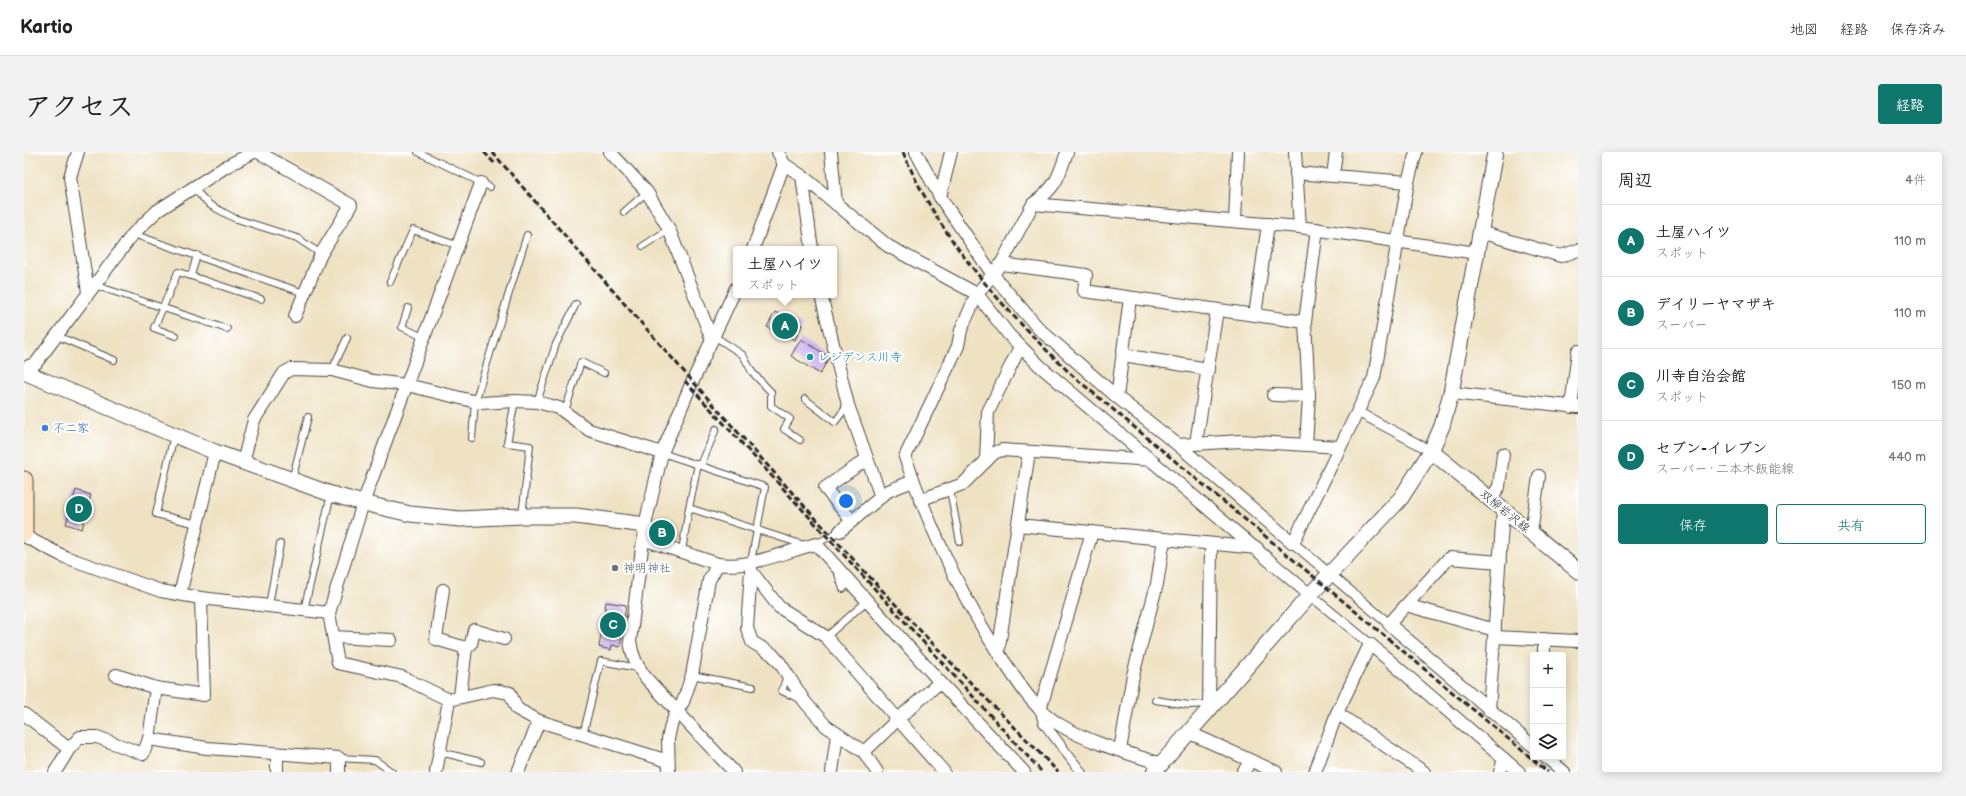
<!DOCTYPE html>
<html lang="ja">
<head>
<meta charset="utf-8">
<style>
  body { margin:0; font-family:"Balsamiq Sans","Klee One",sans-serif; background:#f2f2f2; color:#202124 }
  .controls { position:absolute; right:12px; bottom:12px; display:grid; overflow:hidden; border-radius:4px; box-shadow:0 2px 10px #0003 }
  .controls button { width:36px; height:36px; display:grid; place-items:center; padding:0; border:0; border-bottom:1px solid #e0e0e0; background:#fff; color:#202124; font:20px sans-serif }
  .you { position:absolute; left:822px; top:349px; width:14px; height:14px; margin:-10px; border:3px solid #fff; border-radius:50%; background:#1a73e8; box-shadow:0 0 0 6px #1a73e833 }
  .badge { display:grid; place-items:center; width:26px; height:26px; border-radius:50%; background:#0f766e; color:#fff; font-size:13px; font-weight:700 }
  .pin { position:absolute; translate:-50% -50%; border:2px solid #fff; box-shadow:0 1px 4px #0006 }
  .popup { position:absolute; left:709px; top:94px; width:104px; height:52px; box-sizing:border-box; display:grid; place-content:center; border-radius:4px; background:#fff; filter:drop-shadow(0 1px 3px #0005); font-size:13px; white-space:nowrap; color:#757577 }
  .popup b { font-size:15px; color:#202124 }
  .popup::after { content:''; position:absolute; left:50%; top:100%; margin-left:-8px; border:8px solid transparent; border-top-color:#fff }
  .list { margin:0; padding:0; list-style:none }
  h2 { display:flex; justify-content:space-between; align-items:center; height:52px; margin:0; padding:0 16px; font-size:17px }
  h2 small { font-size:13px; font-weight:400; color:#757577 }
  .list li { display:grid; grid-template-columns:26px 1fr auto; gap:12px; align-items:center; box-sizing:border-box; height:72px; padding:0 16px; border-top:1px solid #e0e0e0 }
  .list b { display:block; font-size:15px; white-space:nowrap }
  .list p { margin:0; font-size:13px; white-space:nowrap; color:#757577 }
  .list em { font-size:13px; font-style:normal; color:#757577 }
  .actions { display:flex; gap:8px; padding:12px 16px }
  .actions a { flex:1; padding:9px 0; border:1px solid #0f766e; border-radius:4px; text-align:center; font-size:14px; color:#0f766e }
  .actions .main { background:#0f766e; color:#fff }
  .icon { flex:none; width:22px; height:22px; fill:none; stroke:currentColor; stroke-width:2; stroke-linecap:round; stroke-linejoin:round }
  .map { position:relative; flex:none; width:1554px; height:620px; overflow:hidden; border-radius:4px }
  header { display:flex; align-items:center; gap:24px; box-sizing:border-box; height:56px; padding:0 20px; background:#fff; border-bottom:1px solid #e0e0e0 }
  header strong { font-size:19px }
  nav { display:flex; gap:22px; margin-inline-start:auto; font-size:14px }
  .intro { display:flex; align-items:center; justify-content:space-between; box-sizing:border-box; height:96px; padding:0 24px }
  h1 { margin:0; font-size:28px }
  .button { padding:10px 18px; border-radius:4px; background:#0f766e; color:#fff; font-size:14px; font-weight:700 }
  main { display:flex; gap:24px; padding:0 24px }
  aside { flex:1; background:#fff; border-radius:4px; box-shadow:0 2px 10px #0003 }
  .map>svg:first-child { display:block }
  .building { fill:#ceb4f0 }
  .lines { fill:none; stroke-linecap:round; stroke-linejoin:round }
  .service-casing { stroke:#484642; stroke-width:8 }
  .pedestrian-casing { stroke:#484642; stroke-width:11 }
  .minor-casing { stroke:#484642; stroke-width:14 }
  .tertiary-casing { stroke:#484642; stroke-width:17 }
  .secondary-casing { stroke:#484642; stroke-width:19 }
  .service { stroke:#fff; stroke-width:6 }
  .pedestrian { stroke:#fff; stroke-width:9 }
  .minor { stroke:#fff; stroke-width:12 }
  .tertiary { stroke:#fff; stroke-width:15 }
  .secondary { stroke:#ffe4c6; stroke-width:17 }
  .rail { stroke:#2b2b2b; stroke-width:3; stroke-dasharray:6 3; stroke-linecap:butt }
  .culture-dot { fill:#0f9aa8; stroke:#fff; stroke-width:1.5 }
  .shop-dot { fill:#3f7fe0; stroke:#fff; stroke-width:1.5 }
  .worship-dot { fill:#6b7280; stroke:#fff; stroke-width:1.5 }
  .labels { text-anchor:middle; stroke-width:4; stroke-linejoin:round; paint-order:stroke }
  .culture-label { font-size:12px; fill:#0d838f; stroke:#fff; text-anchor:start }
  .shop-label { font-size:12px; fill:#366cbe; stroke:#fff; text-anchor:start }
  .street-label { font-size:12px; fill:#2b2b2b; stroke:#fff }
  .worship-label { font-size:12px; fill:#5b616d; stroke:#fff; text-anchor:start }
</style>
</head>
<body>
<header>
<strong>Kartio</strong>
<nav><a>地図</a><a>経路</a><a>保存済み</a></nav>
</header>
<div class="intro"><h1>アクセス</h1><a class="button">経路</a></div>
<main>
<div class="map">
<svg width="1554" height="620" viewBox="0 0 1554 620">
  <rect width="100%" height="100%" fill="#fff"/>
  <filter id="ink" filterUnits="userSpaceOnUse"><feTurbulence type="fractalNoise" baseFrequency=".025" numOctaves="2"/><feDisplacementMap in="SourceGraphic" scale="8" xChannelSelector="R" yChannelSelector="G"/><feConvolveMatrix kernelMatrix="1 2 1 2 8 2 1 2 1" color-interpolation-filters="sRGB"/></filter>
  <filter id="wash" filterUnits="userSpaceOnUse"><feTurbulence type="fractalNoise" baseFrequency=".012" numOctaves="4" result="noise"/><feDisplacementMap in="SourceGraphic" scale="16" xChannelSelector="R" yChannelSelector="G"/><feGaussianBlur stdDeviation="0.9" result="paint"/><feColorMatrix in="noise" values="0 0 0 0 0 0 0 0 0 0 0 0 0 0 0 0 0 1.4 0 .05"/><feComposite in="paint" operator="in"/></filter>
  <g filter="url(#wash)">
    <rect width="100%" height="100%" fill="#efe2c3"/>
    <g id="blocks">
      <!-- building -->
      <g class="building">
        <path d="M751,160l27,13 -7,15 -28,-13z"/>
        <path d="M777,187l28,18 -9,17 -29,-18z"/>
        <path d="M52,338l15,5 -9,34 -16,-5z"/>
        <path d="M582,450l20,3 -6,42 -8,-2 -1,5 -12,-3z"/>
      </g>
    </g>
  </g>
  <g filter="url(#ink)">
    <use href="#blocks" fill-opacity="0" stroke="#484642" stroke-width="1"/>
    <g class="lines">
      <defs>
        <g id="service">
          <path d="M394,0l72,35"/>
          <path d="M169,36l17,17 24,13 63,20 24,16"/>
          <path d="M600,60l23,-20"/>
          <path d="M109,82l171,59"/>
          <path d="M619,94l26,-17"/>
          <path d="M167,124l70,23"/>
          <path d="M366,130l23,-52 46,16"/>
          <path d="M70,133l133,44"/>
          <path d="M384,156l-6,19 21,10"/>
          <path d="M31,183l59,25"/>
          <path d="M152,184l-22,-8 24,-56 13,4 6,-21"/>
          <path d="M690,184l29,19 9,17 19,20v14l19,13 -6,10 16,11"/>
          <path d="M308,218l15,-32"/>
          <path d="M781,247l30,23 13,-17"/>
          <path d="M491,249l-8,42 23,3 -8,70"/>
          <path d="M513,250l19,-58 20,-40"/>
          <path d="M541,259l16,-49 23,11"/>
          <path d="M150,283l-18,79 41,10"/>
          <path d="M448,286l3,-36 52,-167"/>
          <path d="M638,301l103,34 -14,75"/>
          <path d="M677,313l15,-36"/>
          <path d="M268,328l16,-63"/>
          <path d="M926,338l10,52"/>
          <path d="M665,356l9,-44"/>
          <path d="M792,392l24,-13"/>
          <path d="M658,399l7,-43 115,37"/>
          <path d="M814,422l5,15 8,-8"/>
          <path d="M245,453l11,-61"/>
          <path d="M280,458l27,-116"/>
          <path d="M802,485l42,-37"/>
          <path d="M668,523l61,12"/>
          <path d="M763,523l-5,16 20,9"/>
          <path d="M1131,548l34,5 20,-1"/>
          <path d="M559,583l18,-74 37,7"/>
          <path d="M416,600l41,10"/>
          <path d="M315,606l36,2 17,12"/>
        </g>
        <g id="pedestrian">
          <path d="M1334,260l73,39"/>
          <path d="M1269,391l96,81"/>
          <path d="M1286,443l60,49"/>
          <path d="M1016,558l3,12 38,50"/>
        </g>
        <g id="minor">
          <path d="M54,0l-8,25 18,115"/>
          <path d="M234,0l93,53 -30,49 -26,62"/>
          <path d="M586,0l37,40 22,37 43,111"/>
          <path d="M754,0l6,12 18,12 86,70 89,48 32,41 31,31 270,229"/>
          <path d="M807,0l5,52"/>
          <path d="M892,0l24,45 53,78 46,54 78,68 61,48 63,-4 99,6"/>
          <path d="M1271,0l5,75"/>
          <path d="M1272,21l112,9"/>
          <path d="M778,24l10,73"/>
          <path d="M1309,24l3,-24"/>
          <path d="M916,45l11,-45"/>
          <path d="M1009,52c23,-17 25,-25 34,-52"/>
          <path d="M1211,69l3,-69"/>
          <path d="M1456,80l81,24 17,-6"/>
          <path d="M729,97l31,-85"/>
          <path d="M977,112l85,11 -2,16 221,31"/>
          <path d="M797,143l27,110 33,92"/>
          <path d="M1231,163l13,-91"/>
          <path d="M1099,203l85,14"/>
          <path d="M0,216l12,-5 97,-129 24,-23 70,-45 27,-14"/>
          <path d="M1427,241l127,14"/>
          <path d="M1249,243l36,1"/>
          <path d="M1093,245l13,-99"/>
          <path d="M1547,255l7,-56"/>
          <path d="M1172,291l21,-133"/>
          <path d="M1154,293l115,98 81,-165 34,-196 8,-30"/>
          <path d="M1282,293l3,-49 -4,-74 12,-93"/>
          <path d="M962,309l2,-49 32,-65"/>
          <path d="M219,310l11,-42 30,-47 7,-4 41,1 41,11 34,4 74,18 34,-2 22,1 22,6 30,22 73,23"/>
          <path d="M1466,347l9,-12 4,-33"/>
          <path d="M896,348l43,-16 31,-31 8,-3 150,10"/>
          <path d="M828,369l-27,-33 42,-29"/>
          <path d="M994,373l239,23"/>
          <path d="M816,379l48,-40 25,-10"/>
          <path d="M1507,381l8,-57"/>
          <path d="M0,384l41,21 96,34 40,7 128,15 9,50 64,14 47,23 -13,72"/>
          <path d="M619,387l75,25 -9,16 -17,95 -9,27 -6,9 -6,14 -3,14 1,33"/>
          <path d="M727,410v9l28,36 47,30 118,135"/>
          <path d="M1476,410l-51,-4 -60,66 144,122"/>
          <path d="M694,412c29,5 69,-13 98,-20l124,138 84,90"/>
          <path d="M727,419l-4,57 5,14 20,12 8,9 25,39 21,24 38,26 13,20"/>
          <path d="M419,438l-7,49 30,9 -6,48"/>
          <path d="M156,442l35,-142"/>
          <path d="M1382,453l89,25"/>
          <path d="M305,461l34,-110 118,-320"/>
          <path d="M310,485l57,3"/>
          <path d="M1471,485l83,4"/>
          <path d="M442,496l5,-4 3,-14 30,9"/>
          <path d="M974,501l31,-201"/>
          <path d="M1520,503v-16"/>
          <path d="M92,523l40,13"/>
          <path d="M425,548l44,-10 17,3 7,16 22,12 129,40"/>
          <path d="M1185,556l2,-164"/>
          <path d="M1016,558l52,-178"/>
          <path d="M1465,558l14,-200"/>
          <path d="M1313,561l87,59"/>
          <path d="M0,562l45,35"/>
          <path d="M1166,581l86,39"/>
          <path d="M125,587l58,9 132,10v14"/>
          <path d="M1096,598l13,-75 24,-91 7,-45"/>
          <path d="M840,600l34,-33 42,-37"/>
          <path d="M1522,605l18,15"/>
          <path d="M1137,612c-33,-11 -71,-21 -101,-39 -23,-14 -37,-35 -51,-56 -45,-65 -78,-138 -104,-212l53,-111 3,-16 16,-36 24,-30 32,-60 267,23 177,26"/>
          <path d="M31,620l14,-23 11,-12h17l46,17 6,-15 7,-51 48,7 -3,-97"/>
          <path d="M253,620v-18"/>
          <path d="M494,620l21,-51"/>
          <path d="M710,620l-88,-94c-9,-12 -14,-22 -16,-37l15,-116 17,-72 28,-66 46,-99"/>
          <path d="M808,620l5,-38"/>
          <path d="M1219,620l8,-11"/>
          <path d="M1291,620l22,-59 33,-69 149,128"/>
          <path d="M1476,620l4,-13"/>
        </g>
        <g id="tertiary">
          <path d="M0,220l191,80 116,42 32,9 47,11 50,5 62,-3h54l69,9"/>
          <path d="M1407,299l147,120"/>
          <path d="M1130,620l156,-177 91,-97 30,-47 11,-25 9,-33 44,-241"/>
        </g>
        <path id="secondary" d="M0,328v53"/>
      </defs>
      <!-- service casing -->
      <use href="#service" class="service-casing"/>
      <!-- pedestrian casing -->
      <use href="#pedestrian" class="pedestrian-casing"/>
      <!-- minor casing -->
      <use href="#minor" class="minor-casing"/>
      <!-- tertiary casing -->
      <use href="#tertiary" class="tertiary-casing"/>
      <!-- secondary casing -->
      <use href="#secondary" class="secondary-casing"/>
      <!-- service -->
      <use href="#service" class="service"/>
      <!-- pedestrian -->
      <use href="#pedestrian" class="pedestrian"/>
      <!-- minor -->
      <use href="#minor" class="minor"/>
      <!-- tertiary -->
      <use href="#tertiary" class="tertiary"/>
      <!-- secondary -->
      <use href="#secondary" class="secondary"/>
      <!-- rail -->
      <g class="rail">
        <path d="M460,0l11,12"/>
        <path d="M468,0c146,167 291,336 445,496 40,42 81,82 121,124"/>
        <path d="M879,0c37,88 102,159 170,224l475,396"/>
        <path d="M661,229l357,391"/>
      </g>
    </g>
  </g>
  <!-- markers -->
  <circle class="culture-dot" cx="786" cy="205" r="4"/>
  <circle class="shop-dot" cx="21" cy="276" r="4"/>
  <circle class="worship-dot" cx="591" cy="416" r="4"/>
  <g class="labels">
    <!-- culture labels -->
    <g class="culture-label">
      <text x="794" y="209">レジデンス川寺</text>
    </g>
    <!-- shop labels -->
    <g class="shop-label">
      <text x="29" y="280">不二家</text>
    </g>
    <!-- street labels -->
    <g class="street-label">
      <text transform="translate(1481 359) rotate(39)" y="4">双柳岩沢線</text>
    </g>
    <!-- worship labels -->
    <g class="worship-label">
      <text x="599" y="420">神明神社</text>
    </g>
  </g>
</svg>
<div class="controls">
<button>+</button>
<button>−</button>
<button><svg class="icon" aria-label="layers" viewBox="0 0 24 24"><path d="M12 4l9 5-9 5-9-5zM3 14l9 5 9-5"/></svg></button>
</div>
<div class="you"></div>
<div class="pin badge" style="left:761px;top:174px">A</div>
<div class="popup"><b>土屋ハイツ</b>スポット</div>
<div class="pin badge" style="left:638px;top:381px">B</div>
<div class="pin badge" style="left:589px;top:473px">C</div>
<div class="pin badge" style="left:55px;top:357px">D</div>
</div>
<aside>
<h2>周辺<small>4件</small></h2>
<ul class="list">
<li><span class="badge">A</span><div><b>土屋ハイツ</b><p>スポット</p></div><em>110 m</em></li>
<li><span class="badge">B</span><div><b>デイリーヤマザキ</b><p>スーパー</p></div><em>110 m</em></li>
<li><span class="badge">C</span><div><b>川寺自治会館</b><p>スポット</p></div><em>150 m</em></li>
<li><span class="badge">D</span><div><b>セブン-イレブン</b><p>スーパー · 二本木飯能線</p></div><em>440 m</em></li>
</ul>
<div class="actions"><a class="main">保存</a><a>共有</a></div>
</aside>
</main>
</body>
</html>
